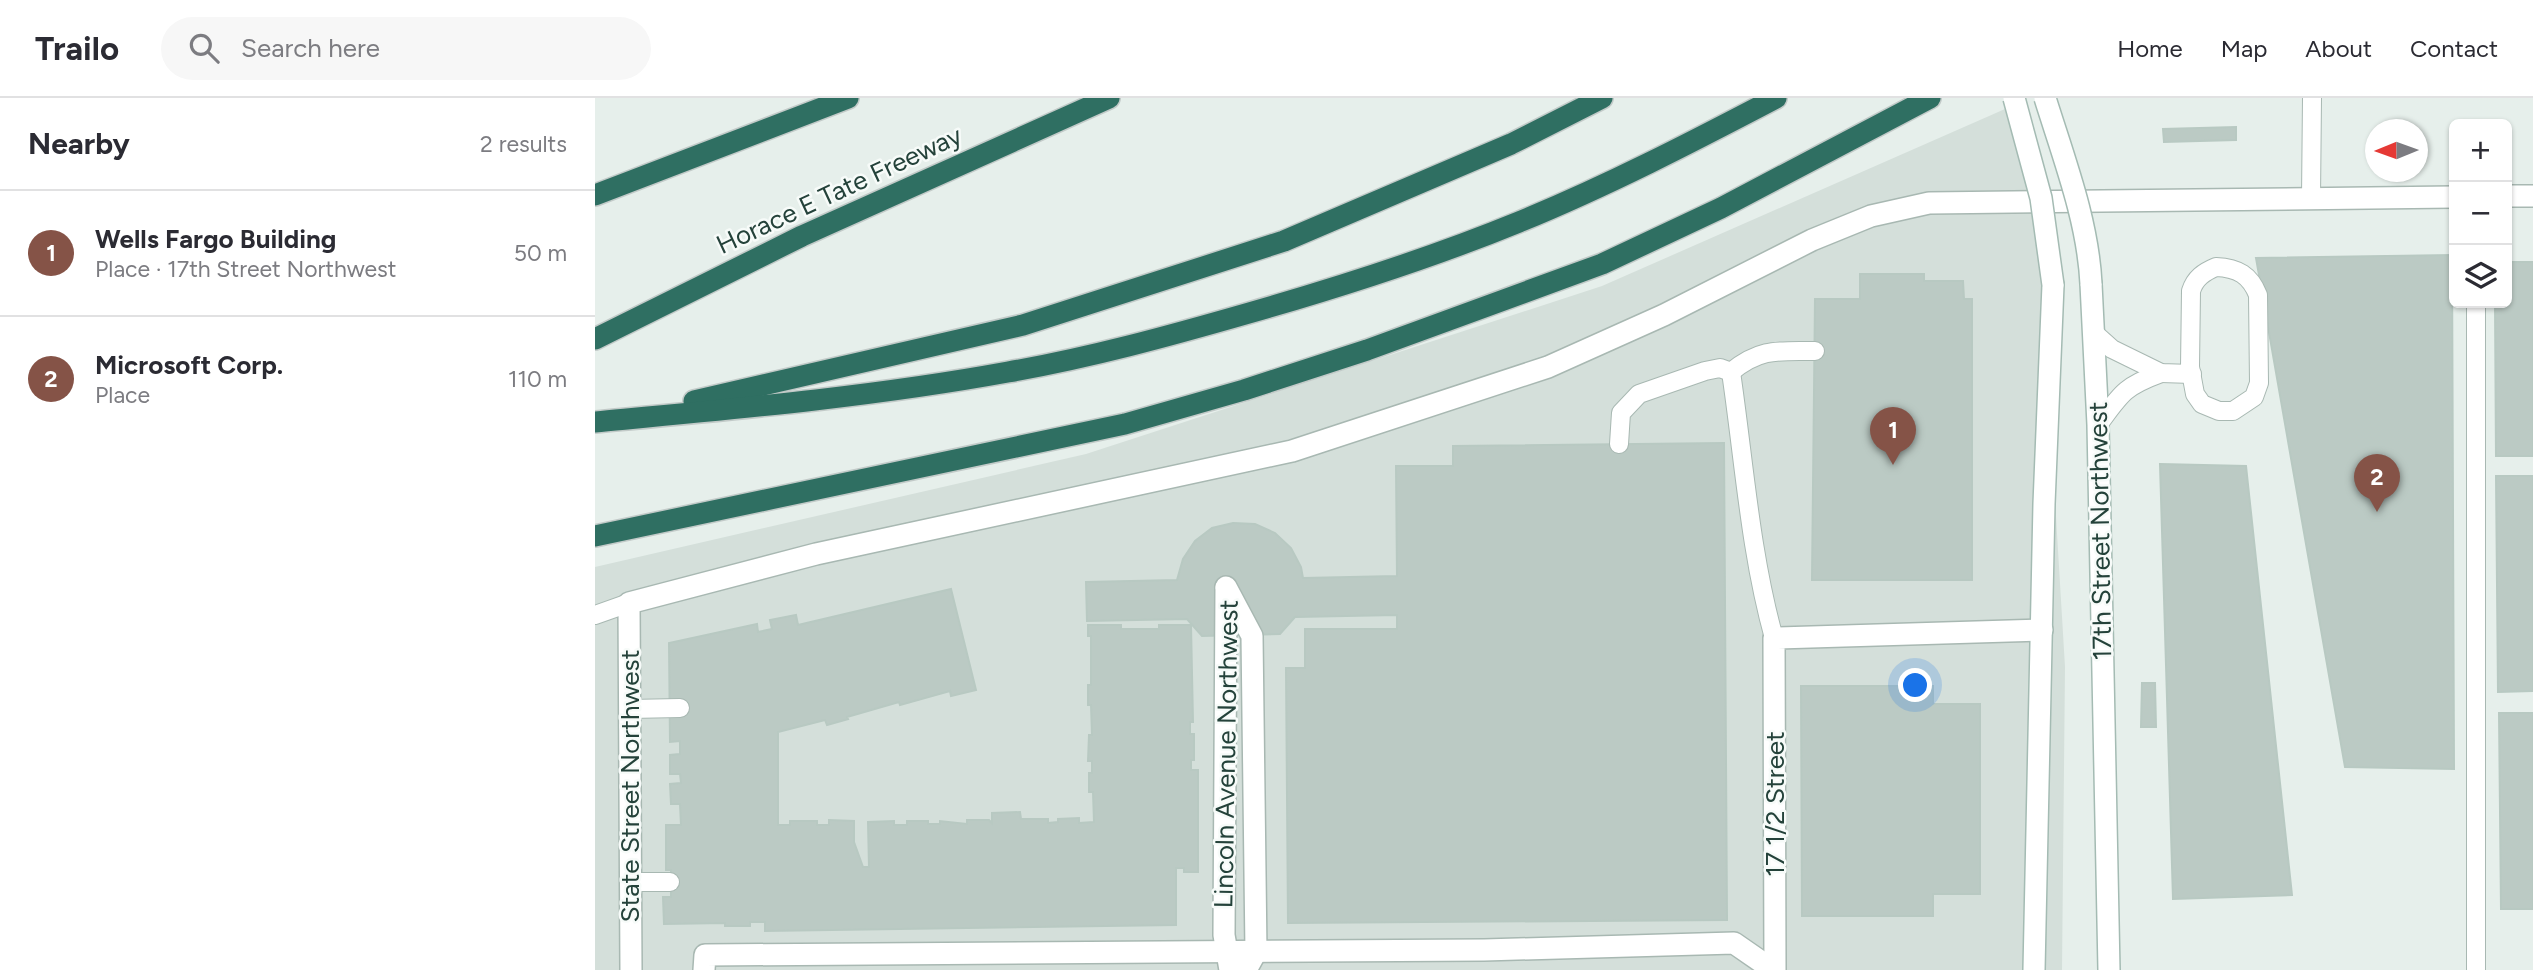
<!DOCTYPE html>
<html lang="en">
<head>
<meta charset="utf-8">
<style>
  body { margin:0; font-family:Figtree,sans-serif; background:#f7f7f7; color:#2b2b33 }
  .controls { position:absolute; right:21px; top:21px; display:grid; overflow:hidden; border-radius:10px; box-shadow:0 2px 5px #0004 }
  .controls button { width:63px; height:63px; display:grid; place-items:center; padding:0; border:0; border-bottom:2px solid #e1e1e2; background:#fff; color:#2b2b33; font:35px sans-serif }
  .compass { position:absolute; left:1770px; top:21px; width:63px; height:63px; border-radius:50%; background:#fff; box-shadow:0 2px 5px #0004; rotate:269deg }
  .you { position:absolute; left:1321px; top:588px; width:24px; height:24px; margin:-18px; border:5px solid #fff; border-radius:50%; background:#1a73e8; box-shadow:0 0 0 10px #1a73e833 }
  .badge { display:grid; place-items:center; width:46px; height:46px; border-radius:50%; background:#855347; color:#fff; font-size:23px; font-weight:700 }
  .pin { position:absolute; translate:-50% -58px; filter:drop-shadow(0 2px 4px #0008) }
  .pin::after { content:''; position:absolute; top:37px; width:24px; height:21px; background:inherit; clip-path:polygon(0 0,100% 0,50% 100%) }
  .list { margin:0; padding:0; list-style:none }
  h2 { display:flex; justify-content:space-between; align-items:center; height:91px; margin:0; padding:0 28px; font-size:30px }
  h2 small { font-size:23px; font-weight:400; color:#7c7c81 }
  .list li { display:grid; grid-template-columns:46px 1fr auto; gap:21px; align-items:center; box-sizing:border-box; height:126px; padding:0 28px; border-top:2px solid #e1e1e2 }
  .list b { display:block; font-size:26px; white-space:nowrap }
  .list p { margin:0; font-size:23px; white-space:nowrap; color:#7c7c81 }
  .list em { font-size:23px; font-style:normal; color:#7c7c81 }
  .icon { flex:none; width:38px; height:38px; fill:none; stroke:currentColor; stroke-width:2; stroke-linecap:round; stroke-linejoin:round }
  .map { position:relative; flex:none; width:1938px; height:872px; overflow:hidden }
  header { display:flex; align-items:center; gap:42px; box-sizing:border-box; height:98px; padding:0 35px; background:#fff; border-bottom:2px solid #e1e1e2 }
  header strong { font-size:33px }
  nav { display:flex; gap:38px; margin-inline-start:auto; font-size:24px }
  .search { width:490px; height:63px; background:#f7f7f7; display:flex; align-items:center; gap:18px; box-sizing:border-box; padding:0 24px; border-radius:38px; color:#7c7c81; font-size:26px }
  main { display:flex }
  aside { flex:1; background:#fff }
  .map>svg:first-child { display:block }
  .built { fill:#d4dfda }
  .building { fill:#bbcac4; stroke:#b8c9c2; stroke-width:2 }
  .lines { fill:none; stroke-linecap:round; stroke-linejoin:round }
  .service-casing { stroke:#a8b8b2; stroke-width:20 }
  .minor-casing { stroke:#a8b8b2; stroke-width:24 }
  .secondary-casing { stroke:#a4bbb3; stroke-width:24 }
  .motorway-casing { stroke:#c2cac8; stroke-width:24 }
  .service { stroke:#fff; stroke-width:18 }
  .minor { stroke:#fff; stroke-width:21 }
  .secondary { stroke:#fff; stroke-width:21 }
  .motorway { stroke:#2f6f62; stroke-width:21 }
  .secondary-bridge-casing { stroke:#a4bbb3; stroke-width:24; stroke-linecap:butt }
  .secondary-bridge { stroke:#fff; stroke-width:21 }
  .labels { text-anchor:middle; stroke-width:5; stroke-linejoin:round; paint-order:stroke }
  .street-label { font-size:26px; fill:#24423a; stroke:#f7fbf9 }
</style>
</head>
<body>
<header>
<strong>Trailo</strong>
<div class="search"><svg class="icon" aria-label="search" viewBox="0 0 24 24"><circle cx="10" cy="10" r="6"/><path d="M15 15l6 6"/></svg>Search here</div>
<nav><a>Home</a><a>Map</a><a>About</a><a>Contact</a></nav>
</header>
<main>
<aside>
<h2>Nearby<small>2 results</small></h2>
<ul class="list">
<li><span class="badge">1</span><div><b>Wells Fargo Building</b><p>Place · 17th Street Northwest</p></div><em>50 m</em></li>
<li><span class="badge">2</span><div><b>Microsoft Corp.</b><p>Place</p></div><em>110 m</em></li>
</ul>
</aside>
<div class="map">
<svg width="1938" height="872" viewBox="0 0 1938 872">
  <rect width="100%" height="100%" fill="#e6efeb"/>
  <!-- built -->
  <path class="built" d="M1410,11l32,90 28,468 -3,303h-1467v-403l491,-113 516,-168z"/>
  <!-- building -->
  <g class="building">
    <path d="M1641,29v13l-72,2 -1,-13z"/>
    <path d="M1857,157l2,514 -109,-2 -89,-509z"/>
    <path d="M1912,164h26v194h-37l-1,-153h12z"/>
    <path d="M1265,176h64v7h39l1,18h8v281h-160l3,-281h45z"/>
    <path d="M1129,345l3,477 -439,3 -2,-255h19v-39h92v-14l-102,2 -15,17 -78,2 -15,-17 -100,2 -1,-39 91,-2 6,-21 12,-18 17,-13 21,-5 22,1 20,9 16,15 10,19 2,11 94,-2 -1,-110h57v-20z"/>
    <path d="M1565,366l86,2 46,429 -119,4z"/>
    <path d="M1901,378h37v215l-35,1z"/>
    <path d="M356,491l25,101 -25,6 -1,-5 -50,14 -1,-3 -52,15 1,2 -21,6 -2,-5 -47,12v93h12v-4h27v4h12v-5l25,1v21l9,25h6l-1,-45 26,-1v4h13v-4h21v3h12v-3l27,3v-4h22l3,3v-10l28,-1 1,7h27v4l10,-1v-3l21,-1v5l15,-1 -1,-30h-4v-19h3v-12h-4l1,-26h3l-1,-30h-3v-20h3v-49h-3v-11h33v4h38v-4h32l2,97h-3v12h4v26h-3v10h7v102h-14v-4h-8v57l-411,6v-9h-15v4h-25v-3l-61,1 -1,-27h8v-27h-5v-45h15l-1,-21h-9l-1,-20 11,-1 -1,-9h-10v-19l10,-1v-13l-10,1 -1,-99 88,-19 1,8 14,-3 -2,-9 26,-5 2,10z"/>
    <path d="M1547,585h13l1,44h-15z"/>
    <path d="M1206,588h132v18h47v190h-47v22h-131z"/>
    <path d="M1904,615h34v196h-32z"/>
  </g>
  <g class="lines">
    <defs>
      <g id="service">
        <path d="M1716,100l1,-100"/>
        <path d="M1621,169c22,1 34,8 42,28l1,88 -5,14 -21,14h-14l-17,-7 -7,-10 -5,-27 1,-76c4,-13 13,-19 25,-24z"/>
        <path d="M1498,234l19,17 49,24 31,1"/>
        <path d="M1136,274c29,-24 47,-21 84,-21"/>
        <path d="M1503,327c23,-31 25,-38 63,-52"/>
        <path d="M1024,346l2,-31 18,-19 66,-23 15,-3 11,4c13,88 19,180 43,266"/>
        <path d="M0,517l34,-12"/>
        <path d="M35,611l50,-1"/>
        <path d="M35,784h40"/>
        <path d="M1881,872v-667"/>
      </g>
      <g id="minor">
        <path d="M1912,98h26"/>
        <path d="M631,489l26,49 4,316 -10,18"/>
        <path d="M631,490l-2,347 6,35"/>
        <path d="M36,872l-2,-367 187,-49 476,-103 256,-84 116,-52 148,-75 59,-24 58,-13 525,-6"/>
        <path d="M109,872l1,-15 779,-5 250,-7 39,27"/>
        <path d="M1180,872l-1,-332 268,-8"/>
      </g>
      <g id="secondary">
        <path d="M1496,186l7,141 11,545"/>
        <path d="M1439,872l10,-466 9,-219"/>
      </g>
      <g id="motorway">
        <path d="M0,97l253,-97"/>
        <path d="M0,241l207,-103 307,-138"/>
        <path d="M99,303l329,-76 261,-84 227,-97 91,-46"/>
        <path d="M0,324c138,-13 276,-25 413,-50 81,-14 161,-36 241,-59 91,-26 182,-55 270,-91 88,-36 173,-80 257,-124"/>
        <path d="M0,438l530,-112 119,-34 123,-40 235,-86 119,-56 209,-110"/>
      </g>
    </defs>
    <!-- service casing -->
    <use href="#service" class="service-casing"/>
    <!-- minor casing -->
    <use href="#minor" class="minor-casing"/>
    <!-- secondary casing -->
    <use href="#secondary" class="secondary-casing"/>
    <!-- motorway casing -->
    <use href="#motorway" class="motorway-casing"/>
    <!-- service -->
    <use href="#service" class="service"/>
    <!-- minor -->
    <use href="#minor" class="minor"/>
    <!-- secondary -->
    <use href="#secondary" class="secondary"/>
    <!-- motorway -->
    <use href="#motorway" class="motorway"/>
    <defs>
      <g id="secondary-bridge">
        <path d="M1419,0l27,100 12,87"/>
        <path d="M1450,0c19,61 43,123 46,186"/>
      </g>
    </defs>
    <!-- secondary-bridge casing -->
    <use href="#secondary-bridge" class="secondary-bridge-casing"/>
    <!-- secondary-bridge -->
    <use href="#secondary-bridge" class="secondary-bridge"/>
  </g>
  <g class="labels">
    <!-- street labels -->
    <g class="street-label">
      <text transform="translate(244 92) rotate(-25)" y="9">Horace E Tate Freeway</text>
      <text transform="translate(1505 433) rotate(-91)" y="9">17th Street Northwest</text>
      <text transform="translate(631 656) rotate(-89)" y="9">Lincoln Avenue Northwest</text>
      <text transform="translate(35 688) rotate(-90)" y="9">State Street Northwest</text>
      <text transform="translate(1180 706) rotate(-90)" y="9">17 1/2 Street</text>
    </g>
  </g>
</svg>
<div class="controls">
<button>+</button>
<button>−</button>
<button><svg class="icon" aria-label="layers" viewBox="0 0 24 24"><path d="M12 4l9 5-9 5-9-5zM3 14l9 5 9-5"/></svg></button>
</div>
<svg class="compass" viewBox="-18 -18 36 36"><path d="M0-13l5 13h-10z" fill="#e53935"/><path d="M0 13l5-13h-10z" fill="#7c7c81"/></svg>
<div class="you"></div>
<div class="pin badge" style="left:1298px;top:367px">1</div>
<div class="pin badge" style="left:1782px;top:414px">2</div>
</div>
</main>
</body>
</html>
